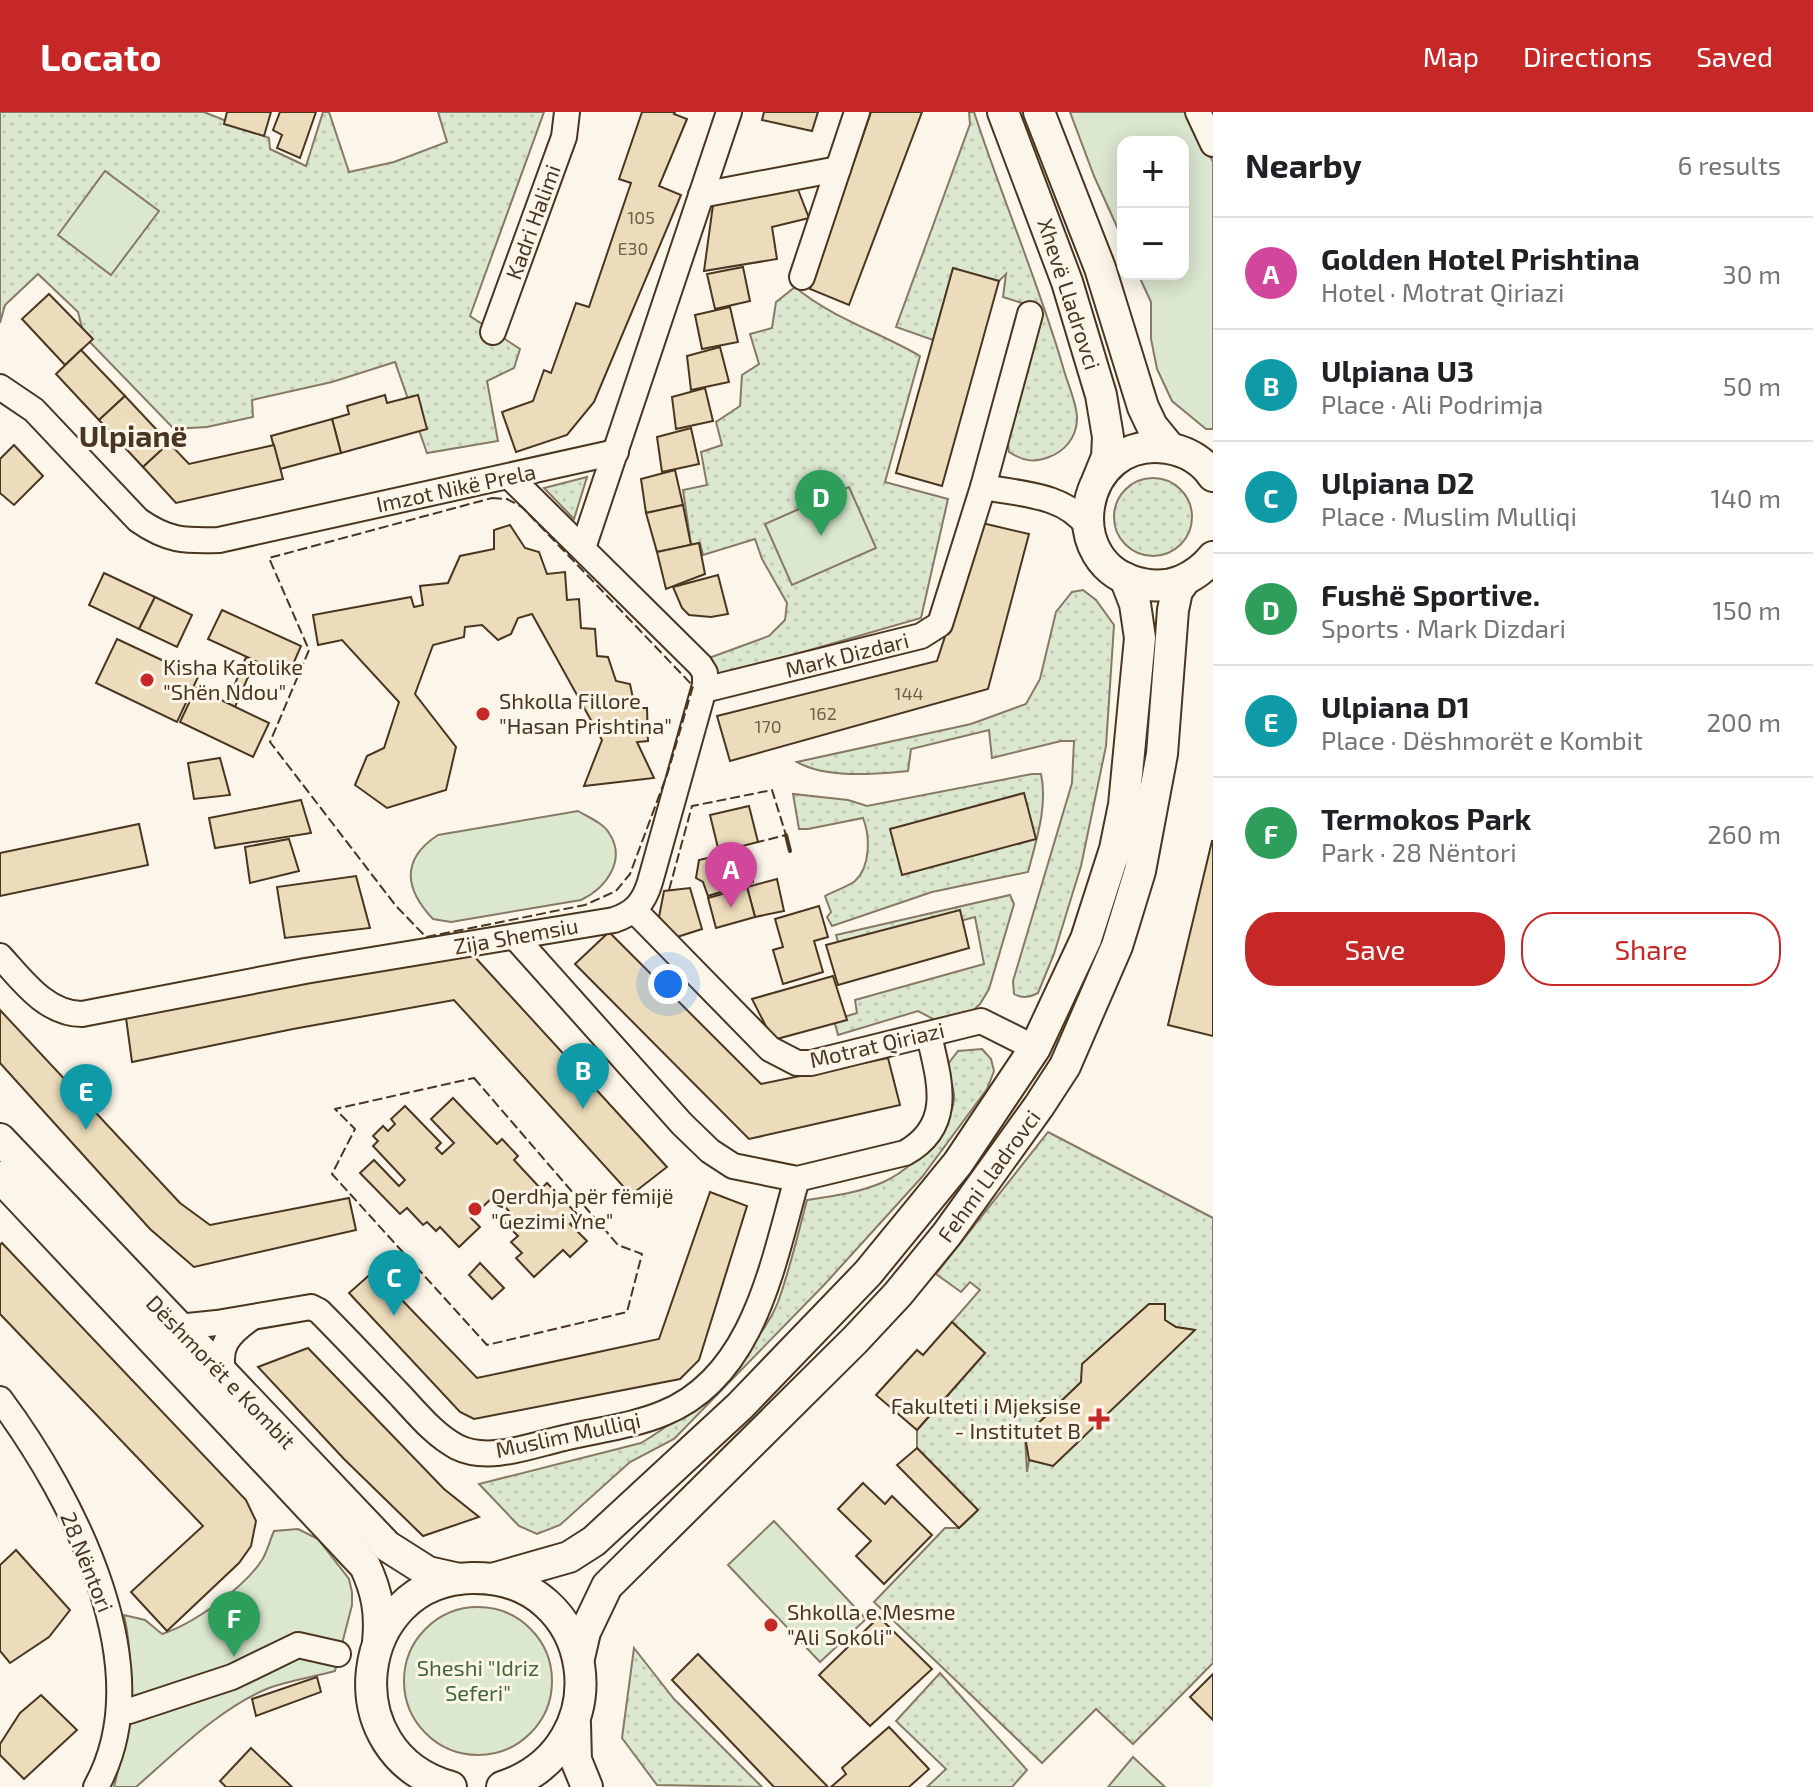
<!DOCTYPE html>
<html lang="en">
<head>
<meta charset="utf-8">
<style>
  body { margin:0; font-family:"Exo 2",sans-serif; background:#f2f2f2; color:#202124 }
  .controls { position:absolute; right:24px; top:24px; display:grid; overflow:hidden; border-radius:16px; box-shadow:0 4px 20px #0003 }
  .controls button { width:72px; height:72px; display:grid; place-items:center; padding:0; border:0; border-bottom:2px solid #e0e0e0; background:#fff; color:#202124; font:40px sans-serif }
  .you { position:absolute; left:668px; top:872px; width:28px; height:28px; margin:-20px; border:6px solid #fff; border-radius:50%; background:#1a73e8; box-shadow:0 0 0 12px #1a73e833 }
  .badge { display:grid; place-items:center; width:52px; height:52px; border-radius:50%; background:#c62828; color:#fff; font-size:26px; font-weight:700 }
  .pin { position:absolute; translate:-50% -66px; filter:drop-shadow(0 2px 4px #0008) }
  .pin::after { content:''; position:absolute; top:42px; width:28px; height:24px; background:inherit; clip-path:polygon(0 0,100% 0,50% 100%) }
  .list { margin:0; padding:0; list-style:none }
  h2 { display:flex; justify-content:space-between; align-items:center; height:104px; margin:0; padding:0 32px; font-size:34px }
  h2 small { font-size:26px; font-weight:400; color:#757577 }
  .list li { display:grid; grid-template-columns:52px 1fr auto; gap:24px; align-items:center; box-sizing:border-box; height:112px; padding:0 32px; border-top:2px solid #e0e0e0 }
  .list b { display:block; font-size:30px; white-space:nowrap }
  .list p { margin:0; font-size:26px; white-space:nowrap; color:#757577 }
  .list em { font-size:26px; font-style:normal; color:#757577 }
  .actions { display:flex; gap:16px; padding:24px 32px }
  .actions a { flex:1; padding:18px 0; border:2px solid #c62828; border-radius:32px; text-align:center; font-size:28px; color:#c62828 }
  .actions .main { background:#c62828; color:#fff }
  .map { position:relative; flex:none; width:1213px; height:1675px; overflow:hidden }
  header { display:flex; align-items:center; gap:48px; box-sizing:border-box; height:112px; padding:0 40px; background:#c62828; color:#fff }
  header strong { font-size:38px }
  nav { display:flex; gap:44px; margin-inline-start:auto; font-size:28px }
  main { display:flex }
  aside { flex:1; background:#fff }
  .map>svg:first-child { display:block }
  .grass { fill:url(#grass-dots); stroke:#887966; stroke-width:2; fill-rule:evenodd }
  .green { fill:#dce7d0; stroke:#887966; stroke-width:2 }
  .building { fill:#ecdcbc; stroke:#4a3520; stroke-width:2 }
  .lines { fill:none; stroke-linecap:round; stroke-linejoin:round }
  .minor-casing { stroke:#4a3520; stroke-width:28 }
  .major-casing { stroke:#4a3520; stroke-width:34 }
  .minor { stroke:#fbf6e9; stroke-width:24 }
  .major { stroke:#fbf6e9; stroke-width:30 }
  .fence { stroke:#4a3520; stroke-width:2; stroke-dasharray:10 4; stroke-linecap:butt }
  .wall { stroke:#4a3520; stroke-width:4 }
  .poi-dot { fill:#c62828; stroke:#fbf6e9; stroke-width:3 }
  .labels { text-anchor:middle; stroke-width:6; stroke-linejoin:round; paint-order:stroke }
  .number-label { font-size:18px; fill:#725f47 }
  .street-label { font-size:22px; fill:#4a3520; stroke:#fbf6e9 }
  .poi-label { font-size:22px; fill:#4a3520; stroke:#fbf6e9; text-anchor:start }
  .park-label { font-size:22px; fill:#436837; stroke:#fbf6e9 }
  .district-label { font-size:30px; font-weight:bold; fill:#4a3520; stroke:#fbf6e9 }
</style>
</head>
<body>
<header>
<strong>Locato</strong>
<nav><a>Map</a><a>Directions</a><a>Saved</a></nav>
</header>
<main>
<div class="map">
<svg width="1213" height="1675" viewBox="0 0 1213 1675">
  <defs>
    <pattern id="grass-dots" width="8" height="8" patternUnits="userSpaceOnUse" patternTransform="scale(2)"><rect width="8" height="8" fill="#dce7d0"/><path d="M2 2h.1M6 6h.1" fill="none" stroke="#bec7b2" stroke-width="1.8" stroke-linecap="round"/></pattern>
  </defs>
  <rect width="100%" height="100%" fill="#fbf6e9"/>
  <!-- grass -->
  <g class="grass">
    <path d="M0,0h204l65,26 1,11 36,17 17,-54h6l20,60 45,-10 53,-20 -9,-30h106l-74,204 50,33 -6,19 -27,13 11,60 -71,12 -32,-91 -63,20 -80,18 1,17 -46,10 -33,2 -90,-93 -6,-24 -40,-38 -33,31 -5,18z"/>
    <path d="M969,0h5c28,86 64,169 89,255 4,16 15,38 14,53 -1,18 -12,31 -28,37 -15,6 -26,4 -40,-5l-1,-8 14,-141 -19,-6 3,-23 -7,7 -46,-12 -20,71 -37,-13 74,-203z"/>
    <path d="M795,175c37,31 84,45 125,69l-35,126 63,17 -27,119 -205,59 -10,-18 63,-23 16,-16 2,-17 -25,-44 -7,-20 -52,16 -3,-12 -9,2 -8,-55 24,-5 -6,-33 21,-7 -6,-23 24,-16 2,-31 17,-11 -9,-30 22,-6 4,-26z"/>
    <path d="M587,365l-13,42 -30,-31z"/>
    <circle cx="1153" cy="405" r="39"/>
    <path d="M1083,478l13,10 18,25 -8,121 -25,120 -27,88 -16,39c-8,4 -15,6 -24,1l-1,-13 59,-198 2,-42h-13l-69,17 -3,-28 -78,19 -3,22c-34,3 -80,8 -111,-9l174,-38 55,-20 14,-25 16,-67 16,-20z"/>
    <path d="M1032,662h9c7,32 -5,67 -13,98l-96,20 -100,34 -5,-9 4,-5 -6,-16c9,-5 22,-9 30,-15 16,-15 15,-45 8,-63l-55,11h-9l-6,-35 55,6 19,6z"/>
    <path d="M1010,783l4,9 -25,85 -9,15 -13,12 -32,4 -17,-9 -80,24 -4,-15 23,-7 -2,-13 129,-36 -9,-47 -134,35 -5,-17z"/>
    <path d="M982,937l9,10 3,12 -7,18 -65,88 -98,108 -150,154 -44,23 -70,63 -23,9 -18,-8 -40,-42 162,-41c46,-27 117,-91 137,-141 12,-33 20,-68 29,-102 61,-9 97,-15 133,-70 7,-11 15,-21 14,-35 -1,-10 -5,-20 -6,-31l10,-13z"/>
    <path d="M1048,1020l165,86v445l-80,81 -37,-35 -54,54 -168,-161 71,-74h14l19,-18 -61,-62v-18l68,-77 -33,-31 28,-32 -10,-8 -9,10 -25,-18zM1149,1192h16v16l11,7 18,3 -141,136 -24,-6 -2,12 -2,-36 56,-54 2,-18z"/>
    <path d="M634,1536l40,51 88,88 -105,-2 -35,-47z"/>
    <path d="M940,1561l87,97 -15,17h-85l19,-18 -50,-48z"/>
  </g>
  <!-- green -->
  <g class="green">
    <path d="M1070,0h119l24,50v267h-7l-34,-28 -15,-32 -6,-30v-37l-13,-28h45v-132h-60v98l-29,-64z"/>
    <path d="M105,59l54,40 -48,64 -53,-40z"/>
    <path d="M849,375l27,61 -84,37 -27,-61z"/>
    <path d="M578,699c10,6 25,12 31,22 18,27 -3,55 -28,67l-130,22 -18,-3c-28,-30 -33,-59 5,-84z"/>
    <path d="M774,1409l92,98 -46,43 -92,-97z"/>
    <path d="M298,1417l20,10 31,40 3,13v13l-17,66c-21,6 -45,9 -66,17 -48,19 -94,65 -133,99h-22c14,-57 23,-114 10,-172l21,5 17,14c31,-10 82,-46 100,-74 5,-8 8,-20 12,-29z"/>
    <circle cx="478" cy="1569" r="74"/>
    <path d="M1133,1645l32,30h-57z"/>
  </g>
  <!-- building -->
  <g class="building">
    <path d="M227,0h44l-7,24 -40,-12z"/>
    <path d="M280,0h36l-16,46 -23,-10 5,-13 -9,-5z"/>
    <path d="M642,0h33l-1,2 13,5 -28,67 22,9 -87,207 -27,33 -51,17 -14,-40 31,-11 11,-31 7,3 25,-70 13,4 42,-124 -12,-4z"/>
    <path d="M764,0h54l-6,19 -50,-11z"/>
    <path d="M871,0h51l-73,193 -39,-16z"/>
    <path d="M797,75l12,31 -37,9 5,32 -73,12 9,-66z"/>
    <path d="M743,155l7,34 -35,8 -8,-35z"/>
    <path d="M953,156l46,13 -57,205 -46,-13z"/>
    <path d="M49,182l44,45 -28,26 -43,-46z"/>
    <path d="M730,195l8,35 -36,7 -7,-34z"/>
    <path d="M720,235l9,35 -38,8 -4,-34z"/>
    <path d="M81,238l44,46 -26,24 -43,-46z"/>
    <path d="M705,276l8,33 -37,8 -4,-32z"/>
    <path d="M385,283l2,8 31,-8 9,34 -86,24 -9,-34 17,-5 -2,-8z"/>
    <path d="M125,284l44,47 -26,24 -44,-47z"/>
    <path d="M332,307l9,34 -61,16 -9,-33z"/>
    <path d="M691,316l8,36 -37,8 -5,-35z"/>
    <path d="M169,331l20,21 85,-19 9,34 -107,24 -33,-36z"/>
    <path d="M14,333l29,31 -29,29 -14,-12v-34z"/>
    <path d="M675,358l8,35 -37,8 -5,-34z"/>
    <path d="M683,393l8,40 -34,7 -11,-39z"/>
    <path d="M982,411l47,11 -41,155 -258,72 -13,-45 220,-55z"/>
    <path d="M510,413l15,23 14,4 8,22 18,-2 2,28 12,-1 2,29 14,1 2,27 11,1 8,24 14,3 5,24h12l1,33 -11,1 17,36 -70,8 18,-46 -70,-126 -14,4 -7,16 -13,6 -16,-15 -17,2 -1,10 -31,8 -18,49 41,53 -10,43 -59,18 -32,-23 12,-29 17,-8 15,-46 -57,-62 -24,5 -5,-30 98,-18 3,10 9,-2 -3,-19 28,-3 12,-27 34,-7v-19z"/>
    <path d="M699,431l6,31 -39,15 -9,-37z"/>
    <path d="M104,461l51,24 -16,32 -50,-24z"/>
    <path d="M718,463l10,39 -17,3 -22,-2 -7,-7 -9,-21z"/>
    <path d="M155,485l37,18 -15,32 -38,-18z"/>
    <path d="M222,498l79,36 -13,30 -80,-37z"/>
    <path d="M117,527l81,38 -21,45 -81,-39z"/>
    <path d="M246,545l9,4 -20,46 -8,-4z"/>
    <path d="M196,576l73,35 -16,34 -73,-35z"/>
    <path d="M220,646l10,37 -36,4 -6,-36z"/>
    <path d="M1024,681l12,46 -134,36 -12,-46z"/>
    <path d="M301,688l10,33 -96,15 -6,-30z"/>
    <path d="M749,694l9,36 -39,10 -9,-37z"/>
    <path d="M139,712l9,41 -148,31v-43z"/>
    <path d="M289,727l10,32 -49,12 -5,-36z"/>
    <path d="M1212,729h1v195l-45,-11z"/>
    <path d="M745,737l2,12 6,2 -2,10 2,9 -45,14 -5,-14 -7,-4 3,-18z"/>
    <path d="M356,764l14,52 -85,10 -8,-51z"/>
    <path d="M777,767l7,32 -29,6 -8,-30z"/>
    <path d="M747,775l8,30 -39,11 -8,-30z"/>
    <path d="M690,776l12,41 -25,8 -18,-20 5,-26z"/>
    <path d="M819,794l9,31 -14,4 9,31 -40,12 -10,-34 10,-3 -8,-28z"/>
    <path d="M960,798l9,38 -131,37 -12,-40z"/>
    <path d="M609,820l152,152 127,-26 12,47 -151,34 -174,-175z"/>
    <path d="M473,843l194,212 -36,28 -177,-195 -161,29 -161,33 -6,-44 172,-36z"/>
    <path d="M833,864l14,44 -74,20 -21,-41z"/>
    <path d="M0,898l180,193 30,22 139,-27 7,32 -162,37 -44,-38 -150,-166z"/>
    <path d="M453,986l44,46 5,-5 16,17 -4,4 27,29 6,-6 32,33 -9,8 17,17 -17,16 -7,-7 -29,27 -18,-19 6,-5 -11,-11 7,-6 -17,-17 8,-8 -15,-15 -23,22 9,9 -21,20 -19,-20 -4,4 -9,-9 -4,3 -16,-17 -7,6 -40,-41 14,-13 25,26 6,-6 -32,-34 5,-5 -5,-5 10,-10 5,5 7,-7 -4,-5 14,-13 36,37 -5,5 6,6 12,-11 -23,-24z"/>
    <path d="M710,1080l37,14 -48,154 -19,19 -206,40 -14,-7 -111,-119 25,-22 103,107 182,-39z"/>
    <path d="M2,1131l244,257 10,21 -5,25 -12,17 -72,68 -36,-39 72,-66 -203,-212v-69z"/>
    <path d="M480,1151l24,25 -12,11 -23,-24z"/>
    <path d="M1149,1192h16v16l11,7 19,3 -142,136 -24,-6 -4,-24 56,-54 1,-18z"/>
    <path d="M952,1210l33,31 -68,77 -41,-35 41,-45 6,5z"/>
    <path d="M308,1236l136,141 35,28 -56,19 -79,-77 -86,-92z"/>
    <path d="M917,1336l61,62 -19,18 -62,-63z"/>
    <path d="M863,1371l22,21 7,-8 40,39 -48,49 -28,-28 15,-15 -33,-32z"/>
    <path d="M16,1438l54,60 -21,27 -39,26 -10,-12v-86z"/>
    <path d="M879,1505l53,52 -62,57 -51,-51z"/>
    <path d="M698,1542l130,133h-54l-102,-107z"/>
    <path d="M1213,1562v46l-23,-23z"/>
    <path d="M317,1565l4,15 -65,24 -4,-17z"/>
    <path d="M41,1583l36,35 -53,49 -24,-24v-11l20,-31z"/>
    <path d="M889,1615l40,42 -20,18h-78l15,-13 -4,-6z"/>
    <path d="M251,1636l41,39h-66l-6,-6z"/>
  </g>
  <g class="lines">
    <defs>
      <g id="minor">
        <path d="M1198,0l15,32"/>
        <path d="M701,83l137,-26"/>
        <path d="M802,165l55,-165"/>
        <path d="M493,220l71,-195 3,-25"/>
        <path d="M0,275l34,23 104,110c30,21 46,21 81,20l397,-88"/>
        <path d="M983,375c37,7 82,7 105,40"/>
        <path d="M583,436l146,-436"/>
        <path d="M705,573l7,3 209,-52 19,-12 43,-137 47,-173"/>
        <path d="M635,799l135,138 27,14h14l170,-42 54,27"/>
        <path d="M515,825l167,187 28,27 23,15 64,13 108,-26c50,-28 34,-73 24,-118"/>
        <path d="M0,844c22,24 46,58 82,58l223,-43 309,-51c21,-7 30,-18 36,-38l55,-197v-12l-5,-8 -190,-188"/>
        <path d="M178,1215l39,-4 94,-16 8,4c27,27 53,55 80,83 17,18 35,41 58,53 32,16 75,-2 107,-9 33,-8 69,-12 100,-25 91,-37 109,-152 133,-234"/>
        <path d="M224,1264c-7,-29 3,-41 27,-58"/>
        <path d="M0,1287c73,98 162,269 96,388"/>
        <path d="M129,1599l103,-34 66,-32 40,9"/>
      </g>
      <g id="major">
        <path d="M1003,0l64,170 34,113 7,42 -1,20 -9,22"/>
        <path d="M1039,0l61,156 43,139 9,19 18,22"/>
        <path d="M1213,364c-11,-16 -27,-25 -46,-28 -87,-14 -112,119 -24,136 27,6 53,-6 70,-27"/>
        <path d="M0,1027l387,407 41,26 31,7"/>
        <path d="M0,1065l365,389c12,26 16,47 13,76"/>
        <path d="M492,1467l77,-22 25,-16 146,-135 128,-133 90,-110 77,-115 51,-109 29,-90 9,-44 16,-167 -5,-34 -10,-26"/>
        <path d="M579,1546l6,-26 22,-46 248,-246 43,-46 49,-60 92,-128 26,-40 52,-120 23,-75 22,-117 11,-144 4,-19 8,-11"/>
        <path d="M575,1612l1,36 11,27"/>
        <path d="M451,1675c-120,-33 -98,-207 21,-209 125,-3 151,169 30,209"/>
      </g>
    </defs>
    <!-- minor casing -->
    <use href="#minor" class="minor-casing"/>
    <!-- major casing -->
    <use href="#major" class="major-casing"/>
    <!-- minor -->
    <use href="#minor" class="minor"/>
    <!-- major -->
    <use href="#major" class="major"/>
    <!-- fence -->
    <g class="fence">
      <path d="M492,386l15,1 15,8 171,179 -25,86 -38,102 -14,17 -31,14 -159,32 -30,-31 -126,-164 39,-92 -40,-92z"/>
      <path d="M669,778l23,-84 80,-16 14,45 -28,7"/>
      <path d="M474,966l144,167 24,9 -15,58 -140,33 -155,-171 23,-45 -20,-20z"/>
    </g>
    <!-- wall -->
    <path class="wall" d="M786,723l4,16"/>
  </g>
  <!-- markers -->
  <g class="poi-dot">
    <circle cx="147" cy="568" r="8"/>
    <circle cx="483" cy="602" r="8"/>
    <circle cx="475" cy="1097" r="8"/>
    <path d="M1095 1295h8v8h8v8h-8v8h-8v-8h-8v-8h8z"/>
    <circle cx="771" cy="1513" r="8"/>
  </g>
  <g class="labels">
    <!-- number labels -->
    <g class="number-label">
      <text x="641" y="112">105</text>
      <text x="633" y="143">E30</text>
      <text x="909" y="588">144</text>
      <text x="823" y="608">162</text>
      <text x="768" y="621">170</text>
    </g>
    <!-- street labels -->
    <g class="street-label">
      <text transform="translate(533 110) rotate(-70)" y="8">Kadri Halimi</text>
      <text transform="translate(1069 182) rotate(72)" y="8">Xhevë Lladrovci</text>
      <text transform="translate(456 376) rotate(-12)" y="8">Imzot Nikë Prela</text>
      <text transform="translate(847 543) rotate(-14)" y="8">Mark Dizdari</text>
      <text transform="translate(516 824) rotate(-10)" y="8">Zija Shemsiu</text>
      <text transform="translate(877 933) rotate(-13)" y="8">Motrat Qiriazi</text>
      <text transform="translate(989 1064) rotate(-54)" y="8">Fehmi Lladrovci</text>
      <text transform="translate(221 1260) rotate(46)" y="8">Dëshmorët e Kombit</text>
      <text transform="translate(568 1323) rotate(-12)" y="8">Muslim Mulliqi</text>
      <text transform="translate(87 1450) rotate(68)" y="8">28 Nëntori</text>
    </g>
    <!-- poi labels -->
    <g class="poi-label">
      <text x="163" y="563">Kisha Katolike<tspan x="163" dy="25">"Shën Ndou"</tspan></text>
      <text x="499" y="597">Shkolla Fillore<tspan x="499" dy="25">"Hasan Prishtina"</tspan></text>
      <text x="491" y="1092">Qerdhja për fëmijë<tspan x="491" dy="25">"Gezimi Yne"</tspan></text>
      <text x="1081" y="1302" text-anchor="end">Fakulteti i Mjeksise<tspan x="1081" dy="25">- Institutet B</tspan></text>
      <text x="787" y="1508">Shkolla e Mesme<tspan x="787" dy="25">"Ali Sokoli"</tspan></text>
    </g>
    <!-- park labels -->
    <g class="park-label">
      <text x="478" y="1564">Sheshi "Idriz<tspan x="478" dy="25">Seferi"</tspan></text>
    </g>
    <!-- district labels -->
    <g class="district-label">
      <text x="133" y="335">Ulpianë</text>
    </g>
  </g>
</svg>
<div class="controls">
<button>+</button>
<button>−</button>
</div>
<div class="you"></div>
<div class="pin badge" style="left:731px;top:796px;background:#d1479c">A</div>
<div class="pin badge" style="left:583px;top:997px;background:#0f9aa8">B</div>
<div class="pin badge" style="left:394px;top:1204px;background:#0f9aa8">C</div>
<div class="pin badge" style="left:821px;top:424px;background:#2e9e5b">D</div>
<div class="pin badge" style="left:86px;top:1018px;background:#0f9aa8">E</div>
<div class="pin badge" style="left:234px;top:1545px;background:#2e9e5b">F</div>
</div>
<aside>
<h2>Nearby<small>6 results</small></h2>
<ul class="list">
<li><span class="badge" style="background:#d1479c">A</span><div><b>Golden Hotel Prishtina</b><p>Hotel · Motrat Qiriazi</p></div><em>30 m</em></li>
<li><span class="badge" style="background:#0f9aa8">B</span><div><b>Ulpiana U3</b><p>Place · Ali Podrimja</p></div><em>50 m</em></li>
<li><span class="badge" style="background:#0f9aa8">C</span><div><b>Ulpiana D2</b><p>Place · Muslim Mulliqi</p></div><em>140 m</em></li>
<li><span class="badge" style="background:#2e9e5b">D</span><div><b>Fushë Sportive.</b><p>Sports · Mark Dizdari</p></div><em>150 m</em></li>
<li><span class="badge" style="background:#0f9aa8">E</span><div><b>Ulpiana D1</b><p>Place · Dëshmorët e Kombit</p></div><em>200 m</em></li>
<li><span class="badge" style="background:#2e9e5b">F</span><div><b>Termokos Park</b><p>Park · 28 Nëntori</p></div><em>260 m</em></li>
</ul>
<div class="actions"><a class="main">Save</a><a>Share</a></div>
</aside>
</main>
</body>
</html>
